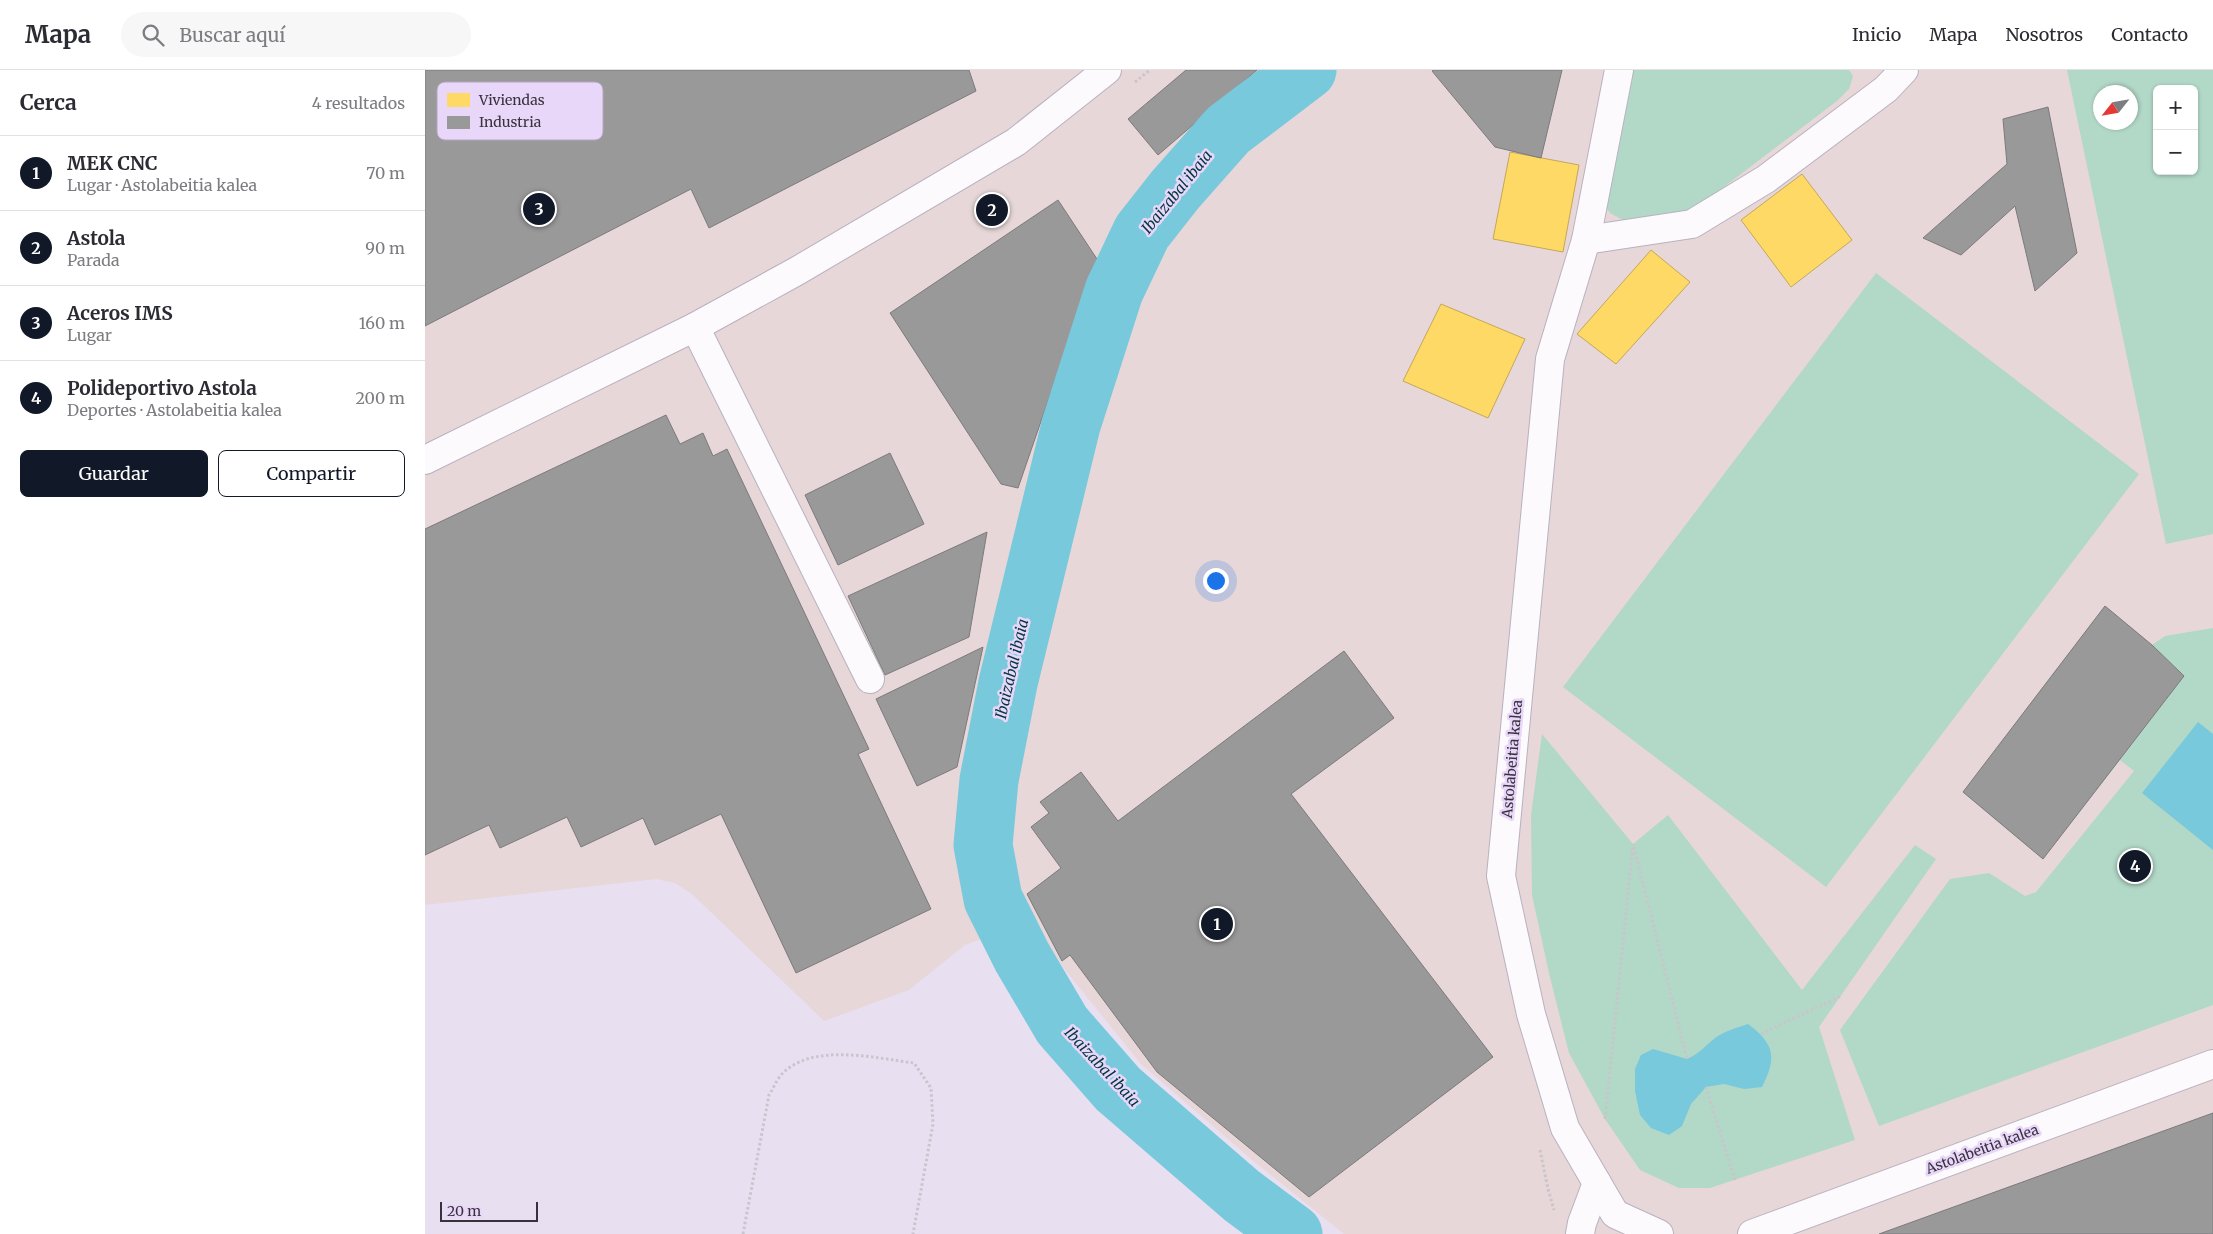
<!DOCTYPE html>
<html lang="es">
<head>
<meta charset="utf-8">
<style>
  body { margin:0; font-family:Merriweather,serif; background:#f7f7f7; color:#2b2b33 }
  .controls { position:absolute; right:15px; top:15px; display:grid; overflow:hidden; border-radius:8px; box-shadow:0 1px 4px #0004 }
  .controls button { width:45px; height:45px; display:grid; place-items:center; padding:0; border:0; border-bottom:1px solid #e1e1e2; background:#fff; color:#2b2b33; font:25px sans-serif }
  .compass { position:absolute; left:1668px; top:15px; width:45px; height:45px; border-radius:50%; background:#fff; box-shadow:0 1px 4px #0004; rotate:239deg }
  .scale { position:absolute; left:15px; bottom:12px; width:98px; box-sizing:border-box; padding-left:5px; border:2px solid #38313e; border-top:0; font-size:14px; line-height:18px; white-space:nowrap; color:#38313e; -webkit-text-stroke:4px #e9d7f9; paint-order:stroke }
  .you { position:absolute; left:790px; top:510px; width:18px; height:18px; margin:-12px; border:4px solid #fff; border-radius:50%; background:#1a73e8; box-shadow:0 0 0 8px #1a73e833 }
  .badge { display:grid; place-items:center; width:32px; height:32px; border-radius:50%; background:#111827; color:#fff; font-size:16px; font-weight:700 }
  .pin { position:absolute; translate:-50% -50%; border:2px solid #fff; box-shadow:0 1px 5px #0006 }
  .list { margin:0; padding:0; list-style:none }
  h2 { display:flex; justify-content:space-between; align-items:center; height:65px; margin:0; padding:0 20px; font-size:21px }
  h2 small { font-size:16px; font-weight:400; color:#7c7c81 }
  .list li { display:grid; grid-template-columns:32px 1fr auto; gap:15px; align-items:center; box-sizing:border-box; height:75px; padding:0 20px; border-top:1px solid #e1e1e2 }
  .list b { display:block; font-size:19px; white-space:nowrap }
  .list p { margin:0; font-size:16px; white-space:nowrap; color:#7c7c81 }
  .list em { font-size:16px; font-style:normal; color:#7c7c81 }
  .actions { display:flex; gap:10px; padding:15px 20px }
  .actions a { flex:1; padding:11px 0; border:1px solid #111827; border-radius:8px; text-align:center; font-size:18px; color:#111827 }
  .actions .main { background:#111827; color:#fff }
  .icon { flex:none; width:28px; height:28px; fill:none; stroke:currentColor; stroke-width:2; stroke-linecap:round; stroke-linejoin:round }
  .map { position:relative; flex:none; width:1788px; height:1164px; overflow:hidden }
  header { display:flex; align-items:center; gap:30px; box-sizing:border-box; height:70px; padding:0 25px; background:#fff; border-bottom:1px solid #e1e1e2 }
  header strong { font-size:24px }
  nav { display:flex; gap:28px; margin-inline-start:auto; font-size:18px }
  .search { width:350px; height:45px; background:#f7f7f7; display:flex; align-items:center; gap:12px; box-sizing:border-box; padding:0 18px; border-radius:28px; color:#7c7c81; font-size:19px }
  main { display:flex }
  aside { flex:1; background:#fff }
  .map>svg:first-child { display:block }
  .industrial { fill:#e7d7d8; fill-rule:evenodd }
  .green { fill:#b2d8c7; fill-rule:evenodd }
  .water { fill:#78c9db }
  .homes { fill:#ffd966; stroke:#c3a75a }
  .industry { fill:#999; stroke:#7c7a7e }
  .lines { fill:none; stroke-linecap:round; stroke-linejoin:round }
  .river { stroke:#78c9db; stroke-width:59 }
  .minor-casing { stroke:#b9b1c0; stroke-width:30 }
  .path { stroke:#c9c5cc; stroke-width:3; stroke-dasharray:2.5 2.5; stroke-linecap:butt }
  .minor { stroke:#fcfafd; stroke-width:28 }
  .labels { text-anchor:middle; stroke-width:5; stroke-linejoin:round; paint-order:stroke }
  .street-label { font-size:14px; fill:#38313e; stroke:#e9d7f9 }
  .water-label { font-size:15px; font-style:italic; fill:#00373f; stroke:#e9d7f9 }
  .key { fill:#e9d7f9; stroke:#b4a5c1; stroke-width:1 }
  .key-label { font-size:14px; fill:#38313e }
</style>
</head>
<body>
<header>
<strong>Mapa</strong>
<div class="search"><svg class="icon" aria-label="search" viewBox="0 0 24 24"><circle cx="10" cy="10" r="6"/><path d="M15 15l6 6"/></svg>Buscar aquí</div>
<nav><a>Inicio</a><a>Mapa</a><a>Nosotros</a><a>Contacto</a></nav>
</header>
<main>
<aside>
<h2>Cerca<small>4 resultados</small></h2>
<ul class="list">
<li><span class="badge">1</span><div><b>MEK CNC</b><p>Lugar · Astolabeitia kalea</p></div><em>70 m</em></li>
<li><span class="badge">2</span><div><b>Astola</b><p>Parada</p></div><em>90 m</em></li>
<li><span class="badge">3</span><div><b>Aceros IMS</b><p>Lugar</p></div><em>160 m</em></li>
<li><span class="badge">4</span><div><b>Polideportivo Astola</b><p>Deportes · Astolabeitia kalea</p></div><em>200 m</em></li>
</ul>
<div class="actions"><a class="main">Guardar</a><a>Compartir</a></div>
</aside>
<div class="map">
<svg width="1788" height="1164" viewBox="0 0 1788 1164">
  <rect width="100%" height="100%" fill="#e8dff1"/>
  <!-- industrial -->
  <path class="industrial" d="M0,0h1788v1164h-869l-93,-75 -110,-95 -75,-93 -35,-50 -66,24 -56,45 -85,31 -132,-127 -17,-11 -19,-4 -231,26zM1732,19h37v82h-37zM1676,22h30v30h-30z"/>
  <!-- green -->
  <g class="green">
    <path d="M1202,0h222l4,6 -4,13 -12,12 -142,108 -13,7 -46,6 -13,-2 -13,-7 -8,-11z"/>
    <path d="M1642,0h146v464l-47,10zM1732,19h37v82h-37zM1706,22v30h-30v-30z"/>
    <path d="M1451,203l263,201 -313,413 -263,-200z"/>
    <path d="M1680,536l47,39 13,-9 48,-8v377l-334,121 -39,-96 110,-151 39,-6 36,23 11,-4 98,-121 -14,-11 -77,99 -80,-67z"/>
    <path d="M1117,664l91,110 35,-29 134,175 113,-145 21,14 -117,168 36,113 -145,48h-31l-39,-18 -35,-51 -36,-66 -20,-80 -17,-78 -1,-80z"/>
  </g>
  <!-- water -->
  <g class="water">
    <path d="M1773,652l15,12v116l-71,-57z"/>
    <path d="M1323,954c27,20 29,34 14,63l-18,2 -20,-5 -18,3 -15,17 -9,22 -13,9 -18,-7 -11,-13 -5,-24v-22l6,-14 12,-6 34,10c12,-5 18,-13 28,-21 10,-7 21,-10 33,-14z"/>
  </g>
  <!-- homes -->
  <g class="homes">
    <path d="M1085,82l69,13 -16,87 -70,-13z"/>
    <path d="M1377,104l50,66 -61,47 -50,-67z"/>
    <path d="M1226,180l39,32 -74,82 -39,-30z"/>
    <path d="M1016,234l84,35 -37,79 -85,-37z"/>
  </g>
  <!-- industry -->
  <g class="industry">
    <path d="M0,0h544l7,21 -267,137 -18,-39 -266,137z"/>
    <path d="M761,0h71l-99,85 -30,-36z"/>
    <path d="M1009,0h128l-21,88 -46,-11 -63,-76z"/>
    <path d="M1623,37l29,146 -42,38 -20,-85 -54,49 -38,-17 84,-74 -4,-45z"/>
    <path d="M633,130l39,59 -79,229 -17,-4 -111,-171z"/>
    <path d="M241,345l14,29 23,-11 10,23 14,-7 142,300 -11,5 73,155 -135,64 -75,-159 -66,31 -12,-27 -62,29 -14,-30 -67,31 -11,-23 -64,30v-326z"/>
    <path d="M465,383l34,71 -86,41 -33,-70z"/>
    <path d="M562,462l-18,105 -84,38 -37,-79z"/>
    <path d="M1680,536l47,39 32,31 -141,183 -80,-67z"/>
    <path d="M558,577l-26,120 -40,19 -41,-87z"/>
    <path d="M919,581l50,67 -103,76 202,263 -184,140 -152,-125 -87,-117 -8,6 -35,-67 34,-26 -30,-41 18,-14 -9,-11 41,-30 37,49z"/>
    <path d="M1788,1043v121h-334z"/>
  </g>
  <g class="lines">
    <!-- river -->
    <path class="river" d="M868,1164l-51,-38 -124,-107 -56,-64 -40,-68 -29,-58 -10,-54 6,-65 19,-97 63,-258 43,-134 28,-59 33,-42 53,-60 79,-60"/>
    <defs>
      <g id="minor">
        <path d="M1194,0l-33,170 -36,119 -49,517 30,138 34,114 50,86 44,20"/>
        <path d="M1161,170l106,-16 74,-45 120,-90 18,-19"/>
        <path d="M270,257l175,352"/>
        <path d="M0,390l270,-133 102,-56 219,-129 91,-72"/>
        <path d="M1155,1164l2,-11 15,-40"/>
        <path d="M1327,1164l461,-170"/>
      </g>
    </defs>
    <!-- minor casing -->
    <use href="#minor" class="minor-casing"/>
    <!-- path -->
    <g class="path">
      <path d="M710,12l15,-12"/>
      <path d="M1209,777l53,212"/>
      <path d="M1336,964l80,-38"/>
      <path d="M1281,1017l29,93"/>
      <path d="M1180,1049l28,-275"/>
      <path d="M1115,1080l8,39 6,21"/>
      <path d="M318,1164l26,-139c4,-6 7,-14 12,-20 30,-33 94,-17 133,-12l17,25 2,36 -20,110"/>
    </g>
    <!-- minor -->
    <use href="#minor" class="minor"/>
  </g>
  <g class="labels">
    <!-- street labels -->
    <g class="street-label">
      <text transform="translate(1087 689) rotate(-85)" y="5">Astolabeitia kalea</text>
      <text transform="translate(1557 1079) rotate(-20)" y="5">Astolabeitia kalea</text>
    </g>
    <!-- water labels -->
    <g class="water-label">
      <text transform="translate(752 122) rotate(-51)" y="5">Ibaizabal ibaia</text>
      <text transform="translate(587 599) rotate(-77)" y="5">Ibaizabal ibaia</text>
      <text transform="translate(677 997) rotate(47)" y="5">Ibaizabal ibaia</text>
    </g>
  </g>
  <!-- legend -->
  <rect x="12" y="12" width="166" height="58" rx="8" class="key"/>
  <rect x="22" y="23" width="23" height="14" fill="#ffd966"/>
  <rect x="22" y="46" width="23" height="13" fill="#999"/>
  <g class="key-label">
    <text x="54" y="35">Viviendas</text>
    <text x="54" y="57">Industria</text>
  </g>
</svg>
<div class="controls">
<button>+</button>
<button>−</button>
</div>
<svg class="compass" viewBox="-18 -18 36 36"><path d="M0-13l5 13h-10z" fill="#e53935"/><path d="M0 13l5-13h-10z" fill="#7c7c81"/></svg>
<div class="scale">20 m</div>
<div class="you"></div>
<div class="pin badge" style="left:792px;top:854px">1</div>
<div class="pin badge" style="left:567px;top:140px">2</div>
<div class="pin badge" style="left:114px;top:139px">3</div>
<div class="pin badge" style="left:1710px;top:796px">4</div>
</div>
</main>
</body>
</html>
